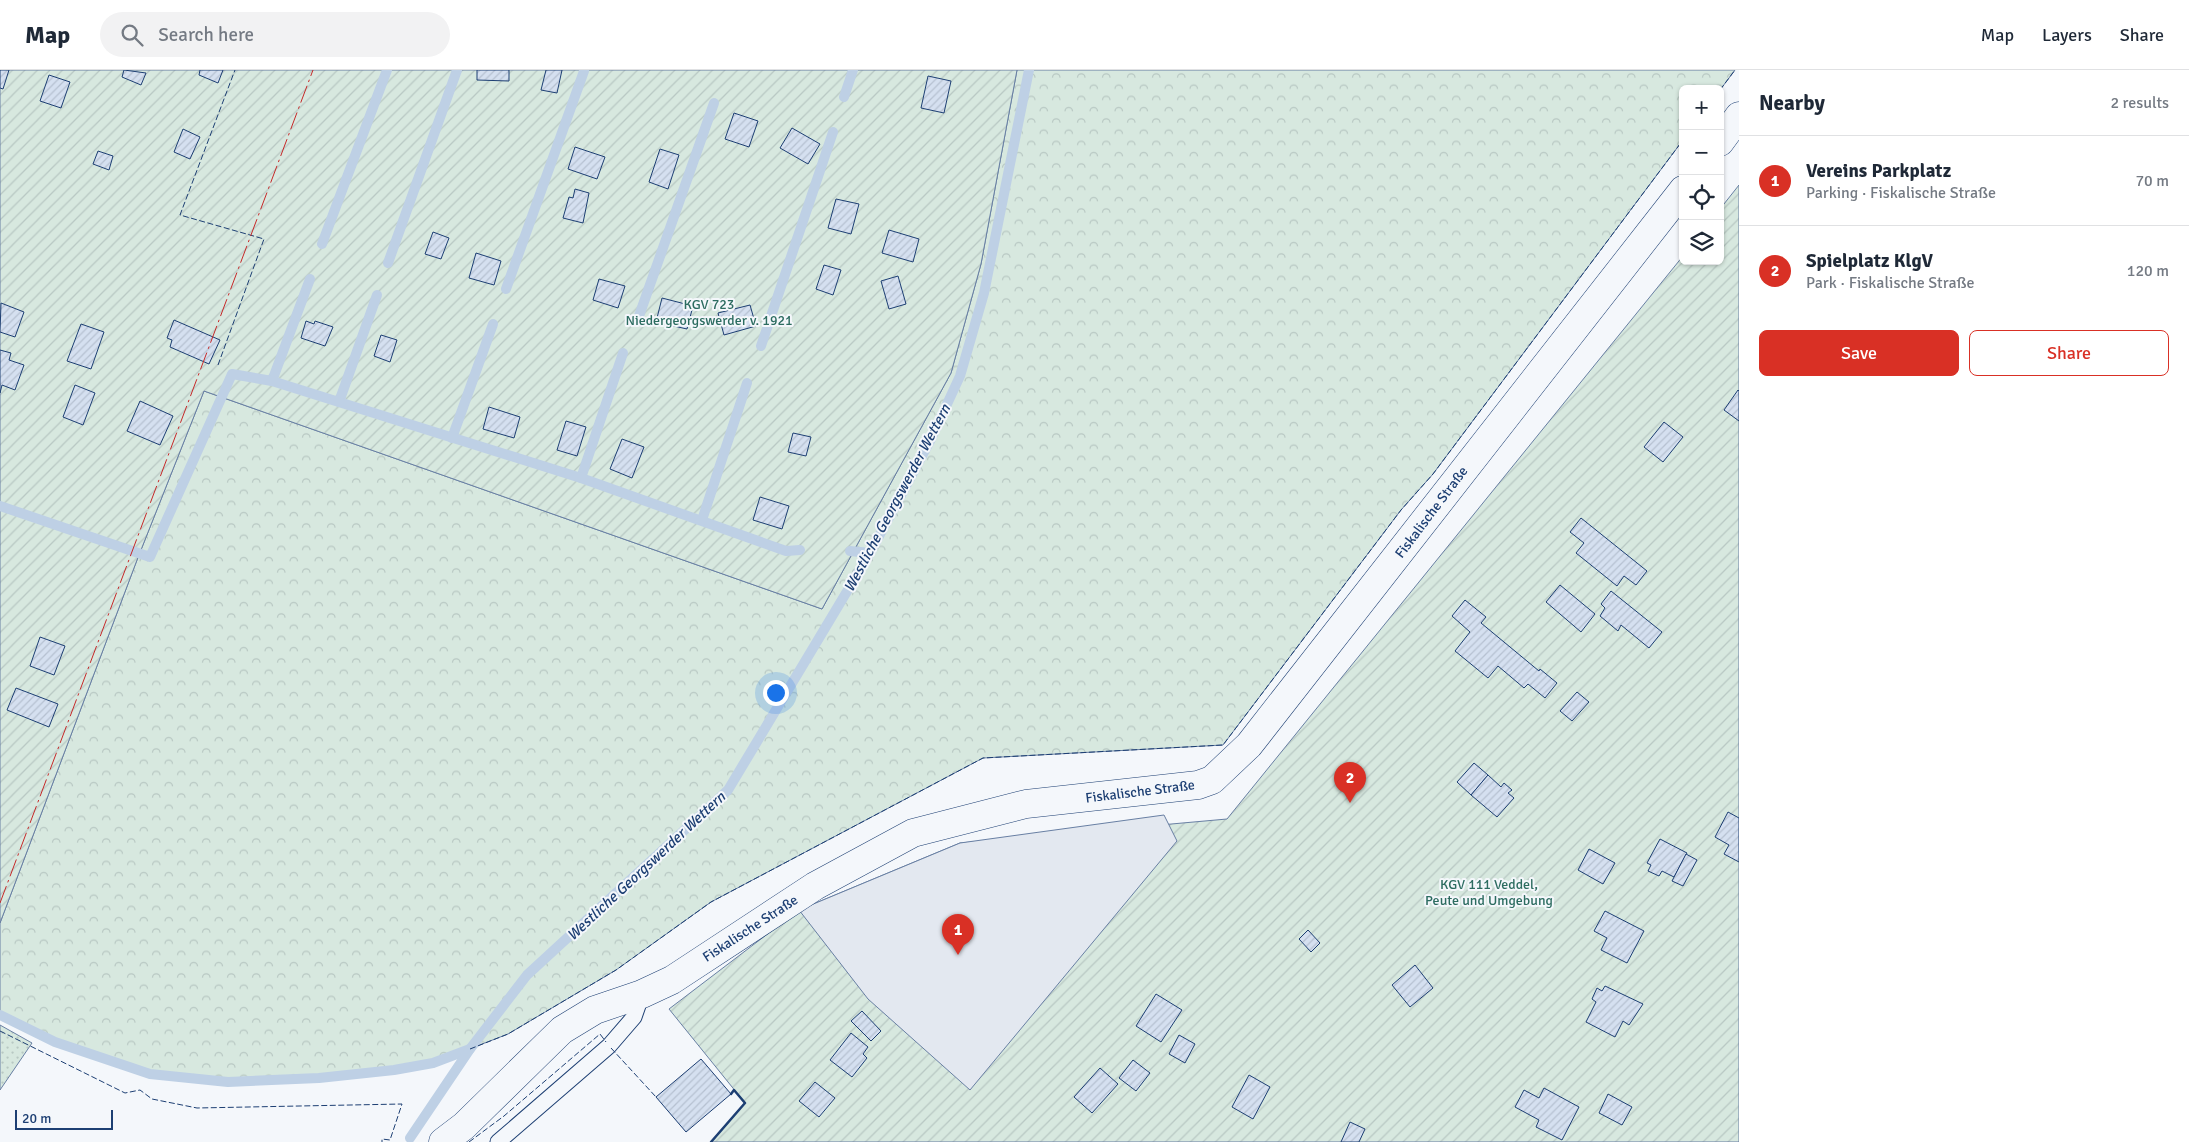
<!DOCTYPE html>
<html lang="en">
<head>
<meta charset="utf-8">
<style>
  body { margin:0; font-family:Signika,sans-serif; background:#f2f2f3; color:#1f2937 }
  .controls { position:absolute; right:15px; top:15px; display:grid; overflow:hidden; border-radius:8px; box-shadow:0 1px 4px #0004 }
  .controls button { width:45px; height:45px; display:grid; place-items:center; padding:0; border:0; border-bottom:1px solid #e0e1e3; background:#fff; color:#1f2937; font:25px sans-serif }
  .scale { position:absolute; left:15px; bottom:12px; width:98px; box-sizing:border-box; padding-left:5px; border:2px solid #1d3f73; border-top:0; font-size:14px; line-height:18px; white-space:nowrap; color:#1d3f73; -webkit-text-stroke:4px #f4f7fb; paint-order:stroke }
  .you { position:absolute; left:775px; top:622px; width:18px; height:18px; margin:-12px; border:4px solid #fff; border-radius:50%; background:#1a73e8; box-shadow:0 0 0 8px #1a73e833 }
  .badge { display:grid; place-items:center; width:32px; height:32px; border-radius:50%; background:#d93025; color:#fff; font-size:16px; font-weight:700 }
  .pin { position:absolute; translate:-50% -41px; filter:drop-shadow(0 1px 2px #0008) }
  .pin::after { content:''; position:absolute; top:26px; width:18px; height:15px; background:inherit; clip-path:polygon(0 0,100% 0,50% 100%) }
  .list { margin:0; padding:0; list-style:none }
  h2 { display:flex; justify-content:space-between; align-items:center; height:65px; margin:0; padding:0 20px; font-size:21px }
  h2 small { font-size:16px; font-weight:400; color:#747a83 }
  .list li { display:grid; grid-template-columns:32px 1fr auto; gap:15px; align-items:center; box-sizing:border-box; height:90px; padding:0 20px; border-top:1px solid #e0e1e3 }
  .list b { display:block; font-size:19px; white-space:nowrap }
  .list p { margin:0; font-size:16px; white-space:nowrap; color:#747a83 }
  .list em { font-size:16px; font-style:normal; color:#747a83 }
  .actions { display:flex; gap:10px; padding:15px 20px }
  .actions a { flex:1; padding:11px 0; border:1px solid #d93025; border-radius:8px; text-align:center; font-size:18px; color:#d93025 }
  .actions .main { background:#d93025; color:#fff }
  .icon { flex:none; width:28px; height:28px; fill:none; stroke:currentColor; stroke-width:2; stroke-linecap:round; stroke-linejoin:round }
  .map { position:relative; flex:none; width:1739px; height:1072px; overflow:hidden }
  header { display:flex; align-items:center; gap:30px; box-sizing:border-box; height:70px; padding:0 25px; background:#fff; border-bottom:1px solid #e0e1e3 }
  header strong { font-size:24px }
  nav { display:flex; gap:28px; margin-inline-start:auto; font-size:18px }
  .search { width:350px; height:45px; background:#f2f2f3; display:flex; align-items:center; gap:12px; box-sizing:border-box; padding:0 18px; border-radius:28px; color:#747a83; font-size:19px }
  main { display:flex }
  aside { flex:1; background:#fff }
  .map>svg:first-child { display:block }
  .grass { fill:url(#grass-dots); stroke:#687fa3 }
  .forest { fill:url(#forest-crowns); stroke:#687fa3 }
  .garden { fill:url(#garden-furrows); stroke:#687fa3 }
  .parking { fill:#e3e8f0; stroke:#687fa3 }
  .lines { fill:none; stroke-linecap:round; stroke-linejoin:round }
  .stream { stroke:#bed0e5; stroke-width:10 }
  .building { fill:url(#building-hatch); stroke:#1d3f73 }
  .service-casing { stroke:#1d3f73; stroke-width:17 }
  .minor-casing { stroke:#1d3f73; stroke-width:29 }
  .service { stroke:#f4f7fb; stroke-width:15 }
  .minor { stroke:#f4f7fb; stroke-width:28 }
  .fence { stroke:#1d3f73; stroke-width:1; stroke-dasharray:6 2.5; stroke-linecap:butt }
  .wall { stroke:#1d3f73; stroke-width:2.5 }
  .power { stroke:#c62828; stroke-width:1; stroke-dasharray:18 4 2.5 4; stroke-linecap:butt }
  .labels { text-anchor:middle; stroke-width:4; stroke-linejoin:round; paint-order:stroke }
  .park-label { font-size:14px; fill:#2c6c60; stroke:#f4f7fb }
  .street-label { font-size:14px; fill:#1d3f73; stroke:#f4f7fb }
  .water-label { font-size:15px; font-style:italic; fill:#1d3f73; stroke:#f4f7fb }
</style>
</head>
<body>
<header>
<strong>Map</strong>
<div class="search"><svg class="icon" aria-label="search" viewBox="0 0 24 24"><circle cx="10" cy="10" r="6"/><path d="M15 15l6 6"/></svg>Search here</div>
<nav><a>Map</a><a>Layers</a><a>Share</a></nav>
</header>
<main>
<div class="map">
<svg width="1739" height="1072" viewBox="0 0 1739 1072">
  <defs>
    <pattern id="grass-dots" width="8" height="8" patternUnits="userSpaceOnUse" patternTransform="scale(1.25)"><rect width="8" height="8" fill="#d7e8df"/><path d="M2 2h.1M6 6h.1" fill="none" stroke="#b8c8c3" stroke-width="1.8" stroke-linecap="round"/></pattern>
    <pattern id="forest-crowns" width="20" height="18" patternUnits="userSpaceOnUse" patternTransform="scale(1.25)"><rect width="20" height="18" fill="#d7e8df"/><path d="M2 6a3 3 0 1 1 6 0M12 15a3 3 0 1 1 6 0" fill="none" stroke="#b8c8c3"/></pattern>
    <pattern id="garden-furrows" width="10" height="10" patternUnits="userSpaceOnUse" patternTransform="scale(1.25)"><rect width="10" height="10" fill="#d7e8df"/><path d="M-1 1l2-2M0 10L10 0M9 11l2-2" fill="none" stroke="#b8c8c3"/></pattern>
    <pattern id="building-hatch" width="6" height="6" patternUnits="userSpaceOnUse" patternTransform="scale(1.25)"><rect width="6" height="6" fill="#d5e0f0"/><path d="M-1 1l2-2M0 6l6-6M5 7l2-2" fill="none" stroke="#b6c1d1"/></pattern>
  </defs>
  <rect width="100%" height="100%" fill="#f4f7fb"/>
  <!-- grass -->
  <path class="grass" d="M0,955l32,18 -32,47z"/>
  <!-- forest -->
  <path class="forest" d="M1017,0h718l-15,20 -37,-1v51l-250,334 -32,36 -178,235 -240,13 -272,144 -95,68 -108,64 -75,29 -39,7 -75,8 -91,4 -78,-8 -95,-32 -55,-27v-92l137,-363 67,-169 618,218 129,-236 30,-109z"/>
  <!-- garden -->
  <g class="garden">
    <path d="M0,0h1017l-36,194 -30,109 -129,236 -618,-218 -67,169 -137,363z"/>
    <path d="M1739,115v957h-1028l34,-39 -76,-94 130,-99 161,-67 267,-24 456,-563v5h37v-52z"/>
  </g>
  <!-- parking -->
  <path class="parking" d="M1164,745l13,26 -207,249 -102,-91 -69,-89 161,-67z"/>
  <g class="lines">
    <!-- stream -->
    <g class="stream">
      <path d="M844,27l9,-27"/>
      <path d="M322,174l65,-174"/>
      <path d="M388,193l69,-193"/>
      <path d="M506,219l78,-218"/>
      <path d="M639,246l75,-213"/>
      <path d="M761,276l72,-214"/>
      <path d="M272,311l38,-102"/>
      <path d="M339,332l38,-107"/>
      <path d="M452,368l41,-114"/>
      <path d="M581,408l42,-125"/>
      <path d="M0,436l150,51 82,-183 40,7 309,97 205,73 14,-1"/>
      <path d="M702,450l45,-137"/>
      <path d="M850,481l20,2"/>
      <path d="M0,945l55,27 95,32 78,8 91,-4 75,-8 39,-7 37,-14"/>
      <path d="M410,1068l60,-89 57,-74 201,-185 142,-237 60,-112 30,-65 24,-83 45,-223"/>
    </g>
  </g>
  <!-- building -->
  <g class="building">
    <path d="M0,0h9l-6,19 -3,-1z"/>
    <path d="M124,0l22,3 -5,12 -19,-8z"/>
    <path d="M200,0h23l-5,13 -19,-8z"/>
    <path d="M477,0h32v11l-32,-1z"/>
    <path d="M546,0h16l-5,23 -16,-3z"/>
    <path d="M49,5l21,7 -9,26 -21,-7z"/>
    <path d="M928,6l23,5 -7,32 -23,-5z"/>
    <path d="M734,43l24,8 -9,26 -24,-8z"/>
    <path d="M792,58l28,16 -12,20 -28,-16z"/>
    <path d="M183,59l17,8 -10,22 -16,-7z"/>
    <path d="M575,77l30,10 -8,22 -29,-10z"/>
    <path d="M660,79l19,6 -11,34 -19,-7z"/>
    <path d="M98,81l15,5 -4,14 -16,-6z"/>
    <path d="M575,119l14,4 -6,30 -20,-5 6,-21 4,1z"/>
    <path d="M836,129l23,5 -8,30 -23,-6z"/>
    <path d="M889,160l30,9 -6,23 -31,-9z"/>
    <path d="M433,162l16,6 -8,21 -16,-5z"/>
    <path d="M476,183l25,8 -7,24 -25,-7z"/>
    <path d="M824,195l17,5 -8,25 -17,-6z"/>
    <path d="M898,206l8,28 -17,5 -8,-28z"/>
    <path d="M599,209l26,7 -7,22 -25,-8z"/>
    <path d="M662,228l31,8 -6,23 -31,-7z"/>
    <path d="M1,233l23,9 -9,25 -15,-5z"/>
    <path d="M750,235l6,21 -32,9 -6,-22z"/>
    <path d="M174,250l46,20 -11,24 -39,-17 2,-7 -5,-2z"/>
    <path d="M306,251l8,3 1,-3 18,6 -8,19 -24,-8z"/>
    <path d="M81,254l23,8 -13,37 -24,-8z"/>
    <path d="M381,265l16,5 -7,22 -16,-6z"/>
    <path d="M0,280l11,3 -2,7 15,5 -9,25 -13,-5 -2,8z"/>
    <path d="M75,315l20,8 -12,32 -20,-8z"/>
    <path d="M1738,320l1,1v30l-15,-11z"/>
    <path d="M140,331l33,15 -13,29 -33,-14z"/>
    <path d="M489,337l31,10 -6,21 -31,-9z"/>
    <path d="M566,351l20,6 -9,29 -20,-6z"/>
    <path d="M1664,352l19,15 -20,25 -19,-15z"/>
    <path d="M793,363l18,4 -5,19 -18,-4z"/>
    <path d="M622,369l22,8 -12,31 -22,-9z"/>
    <path d="M760,427l29,9 -7,23 -29,-9z"/>
    <path d="M1581,448l66,53 -11,14 -12,-9 -7,10 -41,-33 8,-10 -14,-11z"/>
    <path d="M1560,515l35,29 -14,18 -35,-30z"/>
    <path d="M1611,521l51,41 -13,16 -28,-23 -3,6 -18,-15 5,-8 -4,-4z"/>
    <path d="M1465,530l21,17 -5,6 58,48 1,-2 17,14 -12,15 -17,-14 -4,4 -26,-22 -10,12 -33,-27 15,-19 -18,-16z"/>
    <path d="M40,567l25,9 -11,29 -24,-9z"/>
    <path d="M16,618l42,16 -9,23 -42,-17z"/>
    <path d="M1577,622l12,10 -17,19 -12,-10z"/>
    <path d="M1474,693l14,12 -17,20 -14,-13z"/>
    <path d="M1488,705l13,12 3,-4 8,7 -4,3 6,5 -17,19 -26,-22z"/>
    <path d="M1728,742l11,6v44l-15,-8 5,-9 -14,-8z"/>
    <path d="M1660,769l27,14 -13,24 -12,-6 -3,5 -11,-5 3,-6 -4,-2z"/>
    <path d="M1589,779l26,14 -12,21 -25,-14z"/>
    <path d="M1686,784l11,6 -14,26 -11,-5z"/>
    <path d="M1605,841l39,20 -17,32 -26,-13 6,-12 -13,-7z"/>
    <path d="M1308,860l12,13 -9,9 -12,-13z"/>
    <path d="M1415,895l18,23 -23,19 -18,-22z"/>
    <path d="M1605,916l38,18 -14,21 -6,-4 -8,16 -29,-15 10,-20 -4,-3 5,-11 5,3z"/>
    <path d="M1156,924l26,16 -21,32 -25,-16z"/>
    <path d="M862,941l19,20 -10,10 -20,-20z"/>
    <path d="M851,963l17,14 -5,7 4,4 -15,19 -22,-17z"/>
    <path d="M1179,965l16,9 -10,19 -16,-9z"/>
    <path d="M701,989l30,35 -45,38 -30,-35z"/>
    <path d="M1133,990l17,13 -14,18 -17,-13z"/>
    <path d="M1100,998l18,16 -26,29 -18,-16z"/>
    <path d="M1249,1005l21,12 -17,32 -21,-12z"/>
    <path d="M815,1012l20,16 -16,19 -20,-16z"/>
    <path d="M1544,1018l35,19 -17,33 -26,-13 3,-7 -24,-13 9,-17 15,8z"/>
    <path d="M1608,1024l24,13 -10,18 -23,-12z"/>
    <path d="M1350,1052l15,7 -6,13h-18z"/>
  </g>
  <g class="lines">
    <defs>
      <path id="service" d="M498,1072l111,-96 25,-29 8,-23"/>
      <g id="minor">
        <path d="M1720,72l19,-26"/>
        <path d="M443,1072l21,-16 98,-96 33,-20 47,-16 30,-14 143,-94 98,-53 113,-29 172,-19 14,-5 37,-35 434,-555"/>
      </g>
    </defs>
    <!-- service casing -->
    <use href="#service" class="service-casing"/>
    <!-- minor casing -->
    <use href="#minor" class="minor-casing"/>
    <!-- service -->
    <use href="#service" class="service"/>
    <!-- minor -->
    <use href="#minor" class="minor"/>
    <!-- fence -->
    <g class="fence">
      <path d="M1720,20l15,-20"/>
      <path d="M218,295l46,-126 -84,-24 55,-145"/>
      <path d="M0,961l125,62 15,-3 12,9 45,9 205,-4 -12,36 -8,-1v3"/>
      <path d="M611,978l45,49"/>
      <path d="M470,979l38,-15 108,-64 95,-68 272,-144 240,-13 178,-235 32,-36 250,-334"/>
      <path d="M469,1072l35,-26 96,-82 6,8"/>
    </g>
    <!-- wall -->
    <path class="wall" d="M711,1072l34,-39 -11,-13 -3,4"/>
    <!-- power -->
    <path class="power" d="M0,833l313,-833"/>
  </g>
  <g class="labels">
    <!-- park labels -->
    <g class="park-label">
      <text x="709" y="239">KGV 723<tspan x="709" dy="16">Niedergeorgswerder v. 1921</tspan></text>
      <text x="1489" y="819">KGV 111 Veddel,<tspan x="1489" dy="16">Peute und Umgebung</tspan></text>
    </g>
    <!-- street labels -->
    <g class="street-label">
      <text transform="translate(1431 442) rotate(-53)" y="5">Fiskalische Straße</text>
      <text transform="translate(1140 721) rotate(-7)" y="5">Fiskalische Straße</text>
      <text transform="translate(750 858) rotate(-33)" y="5">Fiskalische Straße</text>
    </g>
    <!-- water labels -->
    <g class="water-label">
      <text transform="translate(897 428) rotate(-62)" y="5">Westliche Georgswerder Wettern</text>
      <text transform="translate(646 796) rotate(-43)" y="5">Westliche Georgswerder Wettern</text>
    </g>
  </g>
</svg>
<div class="controls">
<button>+</button>
<button>−</button>
<button><svg class="icon" aria-label="locate" viewBox="0 0 24 24"><circle cx="12" cy="12" r="6"/><path d="M12 2v4M12 18v4M2 12h4M18 12h4"/></svg></button>
<button><svg class="icon" aria-label="layers" viewBox="0 0 24 24"><path d="M12 4l9 5-9 5-9-5zM3 14l9 5 9-5"/></svg></button>
</div>
<div class="scale">20 m</div>
<div class="you"></div>
<div class="pin badge" style="left:958px;top:885px">1</div>
<div class="pin badge" style="left:1350px;top:733px">2</div>
</div>
<aside>
<h2>Nearby<small>2 results</small></h2>
<ul class="list">
<li><span class="badge">1</span><div><b>Vereins Parkplatz</b><p>Parking · Fiskalische Straße</p></div><em>70 m</em></li>
<li><span class="badge">2</span><div><b>Spielplatz KlgV</b><p>Park · Fiskalische Straße</p></div><em>120 m</em></li>
</ul>
<div class="actions"><a class="main">Save</a><a>Share</a></div>
</aside>
</main>
</body>
</html>
